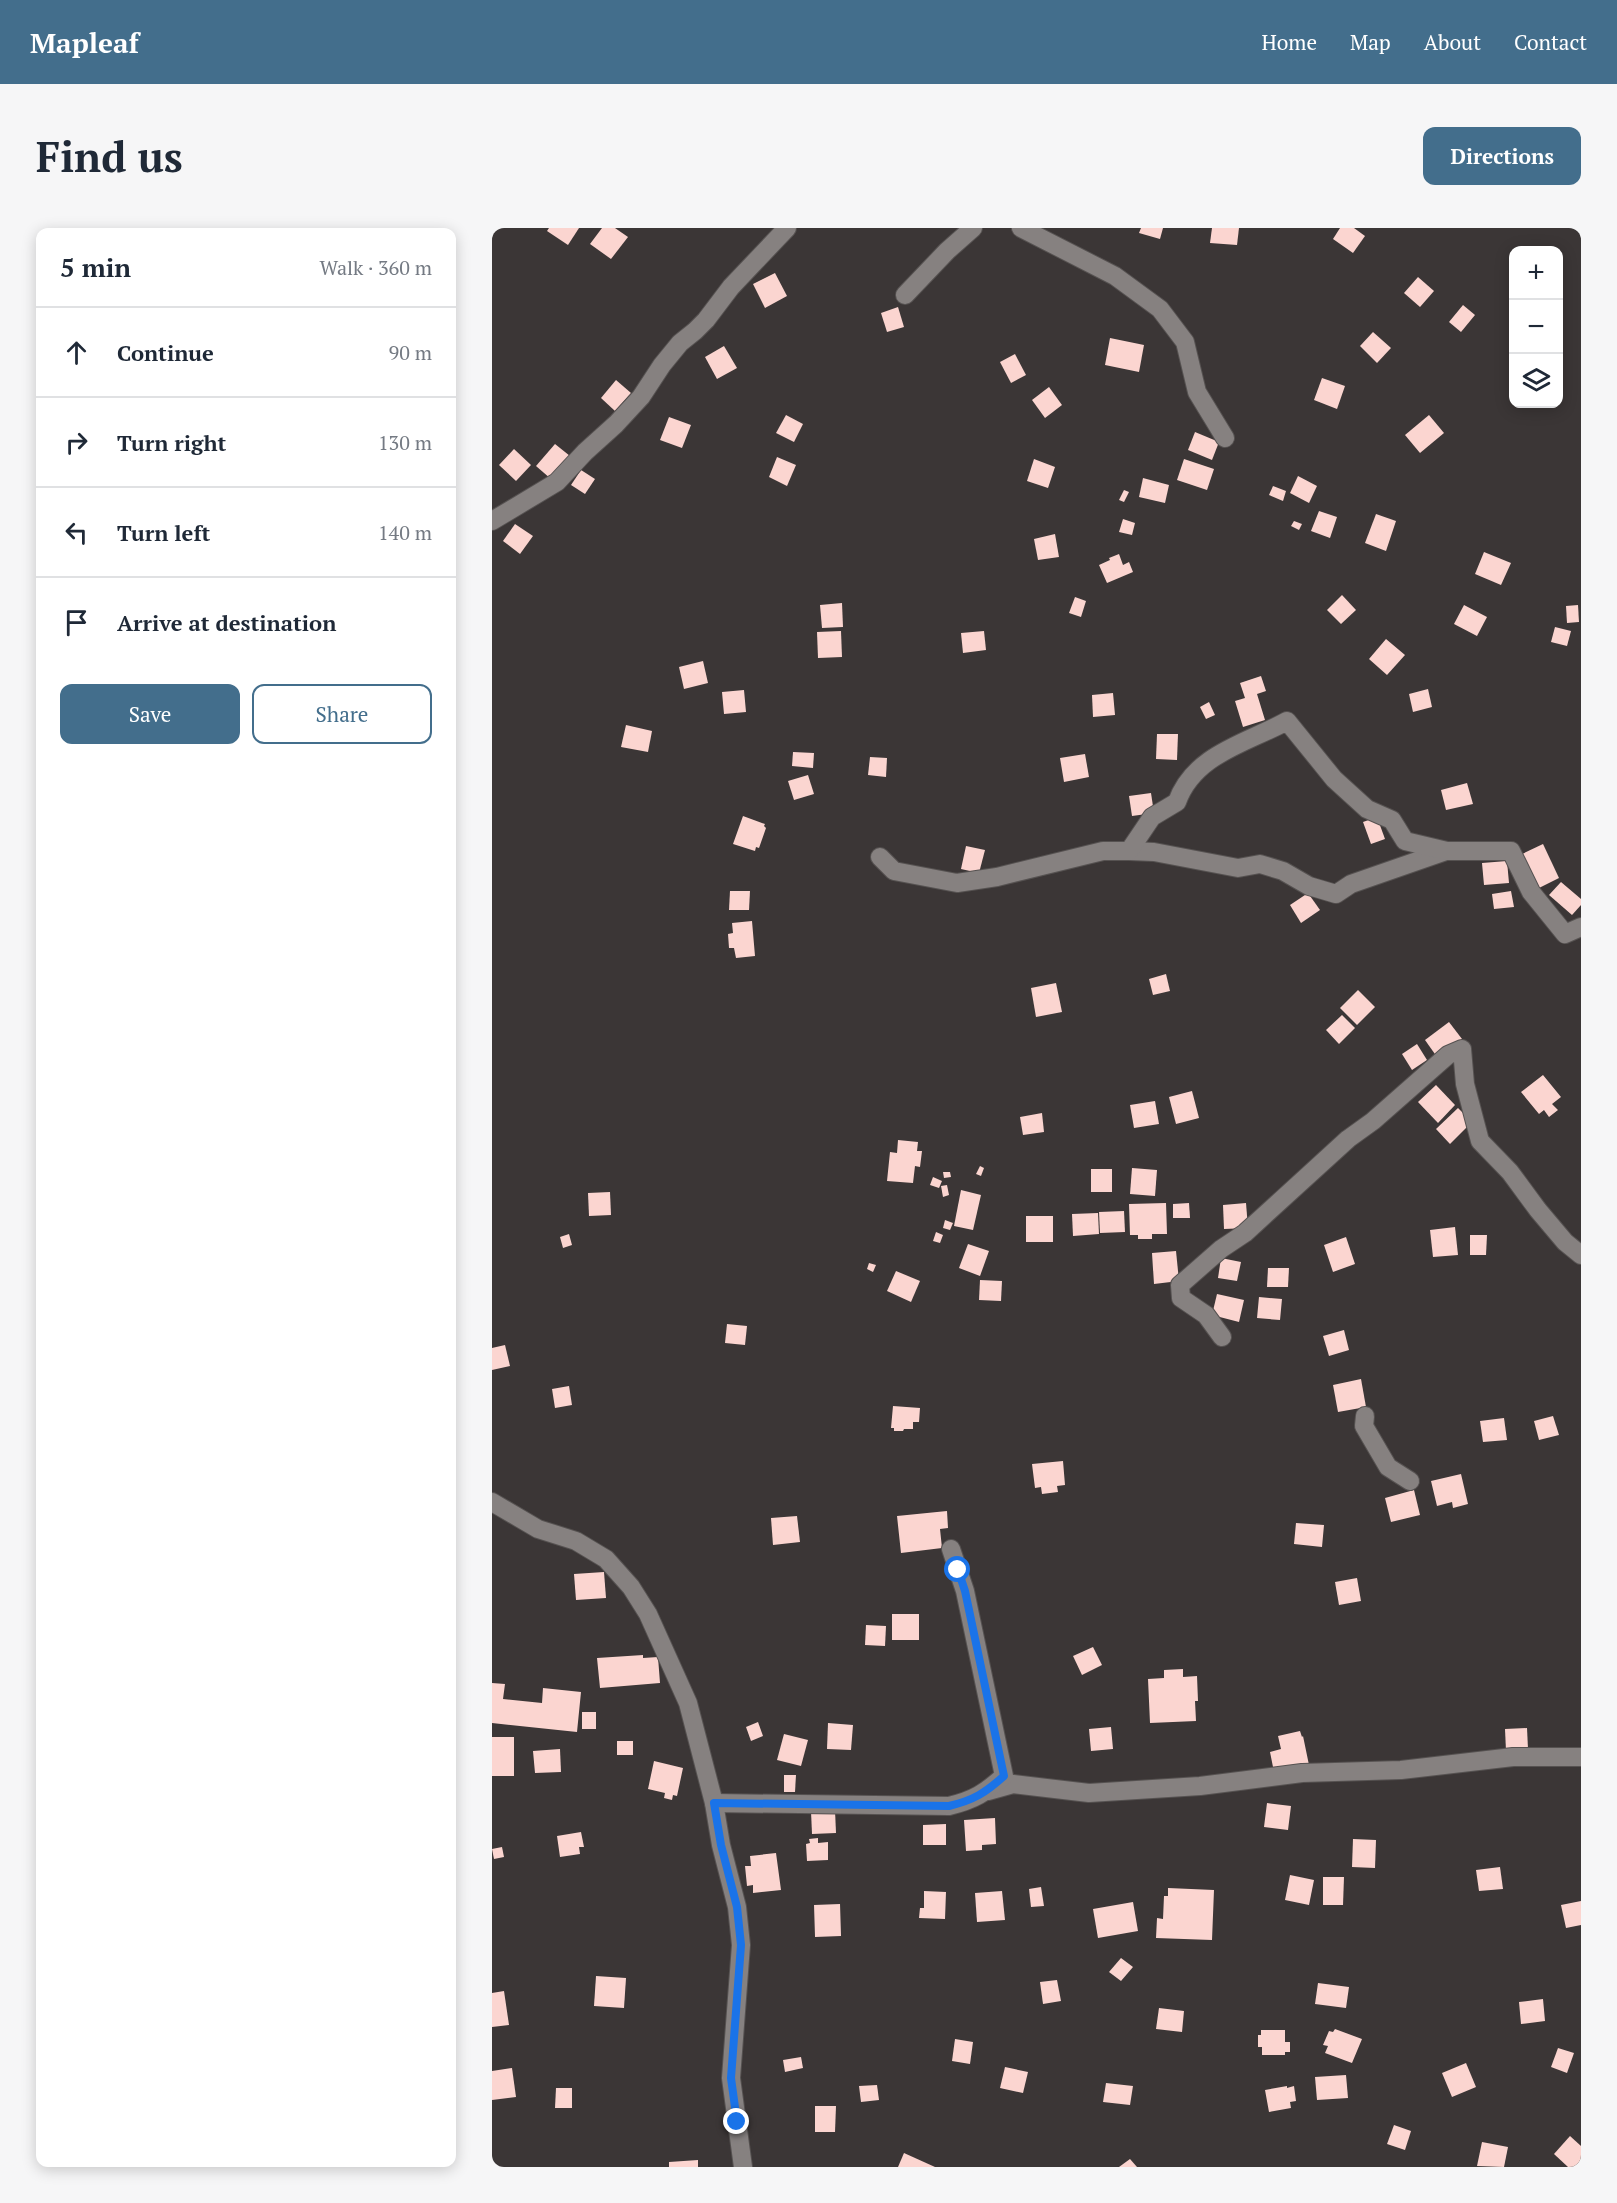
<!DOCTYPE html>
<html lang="en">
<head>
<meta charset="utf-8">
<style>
  body { margin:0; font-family:"PT Serif",serif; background:#f6f6f7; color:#1f2937 }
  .controls { position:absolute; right:18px; top:18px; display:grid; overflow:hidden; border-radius:12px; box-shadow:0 3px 15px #0003 }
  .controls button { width:54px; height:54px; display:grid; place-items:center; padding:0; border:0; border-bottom:2px solid #e0e1e3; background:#fff; color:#1f2937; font:30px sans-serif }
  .stop { position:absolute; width:18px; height:18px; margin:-14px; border:4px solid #1a73e8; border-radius:50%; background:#fff }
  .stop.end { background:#1a73e8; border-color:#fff; box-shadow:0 2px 6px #0008 }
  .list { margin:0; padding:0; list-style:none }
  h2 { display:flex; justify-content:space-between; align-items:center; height:78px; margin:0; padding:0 24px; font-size:26px }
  h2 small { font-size:20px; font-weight:400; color:#747a83 }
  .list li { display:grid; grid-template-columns:39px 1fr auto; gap:18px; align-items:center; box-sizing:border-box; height:90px; padding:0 24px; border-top:2px solid #e0e1e3 }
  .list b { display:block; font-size:22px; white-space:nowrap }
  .list em { font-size:20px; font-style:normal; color:#747a83 }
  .actions { display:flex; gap:12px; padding:18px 24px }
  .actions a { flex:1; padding:14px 0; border:2px solid #436e8c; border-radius:12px; text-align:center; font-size:21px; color:#436e8c }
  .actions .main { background:#436e8c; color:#fff }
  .icon { flex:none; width:33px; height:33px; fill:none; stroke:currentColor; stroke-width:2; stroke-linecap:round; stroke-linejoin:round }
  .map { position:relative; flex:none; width:1089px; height:1939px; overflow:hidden; border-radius:12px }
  header { display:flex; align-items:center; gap:36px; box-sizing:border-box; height:84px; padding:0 30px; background:#436e8c; color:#fff }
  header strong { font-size:28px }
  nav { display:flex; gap:33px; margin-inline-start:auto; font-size:21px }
  .intro { display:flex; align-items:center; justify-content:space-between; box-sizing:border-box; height:144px; padding:0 36px }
  h1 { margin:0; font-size:42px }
  .button { padding:15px 27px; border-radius:12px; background:#436e8c; color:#fff; font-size:21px; font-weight:700 }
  main { display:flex; gap:36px; padding:0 36px }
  aside { flex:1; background:#fff; border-radius:12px; box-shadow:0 3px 15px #0003 }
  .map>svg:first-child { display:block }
  .building { fill:#fbd5d0 }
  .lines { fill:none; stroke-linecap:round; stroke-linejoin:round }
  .minor-casing { stroke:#565251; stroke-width:20 }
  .minor { stroke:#868180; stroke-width:18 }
  .route { stroke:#1a73e8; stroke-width:8 }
</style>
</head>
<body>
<header>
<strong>Mapleaf</strong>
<nav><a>Home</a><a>Map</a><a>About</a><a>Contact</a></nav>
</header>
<div class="intro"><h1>Find us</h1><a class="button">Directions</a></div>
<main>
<aside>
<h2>5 min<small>Walk · 360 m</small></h2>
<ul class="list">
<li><svg class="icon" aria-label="ahead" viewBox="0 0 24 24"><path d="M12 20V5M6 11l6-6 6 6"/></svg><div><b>Continue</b></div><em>90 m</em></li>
<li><svg class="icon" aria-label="right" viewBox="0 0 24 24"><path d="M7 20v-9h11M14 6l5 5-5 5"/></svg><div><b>Turn right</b></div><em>130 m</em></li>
<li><svg class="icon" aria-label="left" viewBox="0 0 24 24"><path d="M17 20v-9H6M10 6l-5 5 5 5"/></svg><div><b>Turn left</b></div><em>140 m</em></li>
<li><svg class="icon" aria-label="arrive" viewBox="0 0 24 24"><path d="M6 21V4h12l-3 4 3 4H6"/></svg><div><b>Arrive at destination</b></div></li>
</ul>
<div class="actions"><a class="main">Save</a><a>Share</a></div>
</aside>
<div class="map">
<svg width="1089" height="1939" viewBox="0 0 1089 1939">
  <rect width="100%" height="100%" fill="#3b3636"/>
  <!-- building -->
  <g class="building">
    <path d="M57,0h30l-11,17 -21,-14z"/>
    <path d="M110,0h13l13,9 -17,22 -21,-15z"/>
    <path d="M649,0h22l-3,11 -21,-6z"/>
    <path d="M720,0h27l-2,17 -27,-2z"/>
    <path d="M848,0h14l11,8 -12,17 -20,-14z"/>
    <path d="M283,45l12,23 -22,12 -12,-24z"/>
    <path d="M926,49l16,14 -14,16 -16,-14z"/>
    <path d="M971,77l12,10 -14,17 -12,-10z"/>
    <path d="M406,79l6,20 -17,5 -6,-19z"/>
    <path d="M881,104l18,16 -14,15 -17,-17z"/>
    <path d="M618,110l34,7 -5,27 -34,-7z"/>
    <path d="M232,118l13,22 -20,11 -12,-22z"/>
    <path d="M523,126l11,21 -15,8 -11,-21z"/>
    <path d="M830,150l23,8 -8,23 -23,-9z"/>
    <path d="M124,152l15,13 -16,18 -14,-13z"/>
    <path d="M557,159l13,18 -17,13 -13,-18z"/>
    <path d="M294,187l17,9 -9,18 -18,-9z"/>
    <path d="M937,187l15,18 -24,20 -15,-18z"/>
    <path d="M177,189l22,8 -9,23 -22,-8z"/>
    <path d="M703,204l24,10 -7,18 -24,-10z"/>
    <path d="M63,216l15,12 -19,23 -15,-13z"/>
    <path d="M22,221l17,16 -15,16 -17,-16z"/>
    <path d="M285,229l19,8 -9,21 -18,-9z"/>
    <path d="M542,231l21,8 -7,21 -21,-7z"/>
    <path d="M692,231l30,10 -7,21 -30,-10z"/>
    <path d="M89,242l14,9 -10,15 -14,-9z"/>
    <path d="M806,248l19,10 -8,17 -19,-10z"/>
    <path d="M651,250l26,7 -4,18 -26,-6z"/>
    <path d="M781,258l13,5 -3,10 -14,-6z"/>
    <path d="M632,262l5,2 -5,10 -5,-2z"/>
    <path d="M827,283l18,6 -7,21 -19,-7z"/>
    <path d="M884,286l20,7 -10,30 -21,-8z"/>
    <path d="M631,291l12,4 -3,12 -13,-3z"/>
    <path d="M802,293l8,3 -3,6 -8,-4z"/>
    <path d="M23,296l18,12 -13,18 -17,-13z"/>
    <path d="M563,306l4,23 -21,3 -4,-21z"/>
    <path d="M992,324l27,11 -10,22 -26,-11z"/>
    <path d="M627,326l4,11 6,-3 4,10 -26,11 -8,-18 11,-5 -1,-2z"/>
    <path d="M850,367l14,15 -15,14 -14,-14z"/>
    <path d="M583,369l11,4 -5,16 -12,-4z"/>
    <path d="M350,375l1,24 -21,1 -2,-23z"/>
    <path d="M972,377l23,12 -10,19 -23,-12z"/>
    <path d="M1086,377l1,17 -12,1 -1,-17z"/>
    <path d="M1063,399l16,4 -4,15 -16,-4z"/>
    <path d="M349,403l1,26 -24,1 -1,-26z"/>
    <path d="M492,403l2,19 -23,3 -2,-20z"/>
    <path d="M894,411l19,16 -18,20 -18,-16z"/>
    <path d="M211,433l5,22 -24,6 -5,-22z"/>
    <path d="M769,448l5,15 -9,3 8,26 -22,7 -8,-26 10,-3 -5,-15z"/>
    <path d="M936,461l4,18 -19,5 -4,-18z"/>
    <path d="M252,462l2,22 -22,2 -2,-22z"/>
    <path d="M621,465l2,22 -22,2 -1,-22z"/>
    <path d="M717,474l6,13 -9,4 -6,-12z"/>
    <path d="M134,497l26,6 -4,21 -27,-5z"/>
    <path d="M665,506h21l-1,26 -21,-1z"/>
    <path d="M301,524l21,1 -1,15 -21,-2z"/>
    <path d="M593,526l4,23 -25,5 -4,-24z"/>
    <path d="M378,529l17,1 -1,19 -18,-2z"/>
    <path d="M316,547l6,19 -20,6 -6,-19z"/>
    <path d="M975,555l6,21 -27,6 -5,-20z"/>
    <path d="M659,565l3,20 -22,3 -3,-20z"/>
    <path d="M251,588l22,8 -1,2 2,2 -7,20 -3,-1 -1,4 -22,-7z"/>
    <path d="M885,589l8,22 -14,5 -8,-22z"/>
    <path d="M1051,616l16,34 -22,11 -17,-34z"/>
    <path d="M474,618l19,4 -6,23 -18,-4z"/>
    <path d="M1015,633l2,22 -25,2 -2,-22z"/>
    <path d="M1069,654l20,17v6l-9,10 -23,-20z"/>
    <path d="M238,663h20l-1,19h-20z"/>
    <path d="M1019,663l3,16 -20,2 -2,-15z"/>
    <path d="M816,665l12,17 -19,13 -11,-18z"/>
    <path d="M260,693l3,35 -19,2 -2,-10h-5l-1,-14 5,-1 -1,-10z"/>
    <path d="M674,746l4,17 -17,4 -4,-16z"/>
    <path d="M564,755l6,29 -26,5 -5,-29z"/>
    <path d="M866,762l17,17 -18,18 -17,-17z"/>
    <path d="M850,787l13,13 -16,16 -13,-14z"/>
    <path d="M957,794l13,17 -25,18 -12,-17z"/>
    <path d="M925,816l10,16 -15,10 -10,-16z"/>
    <path d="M1051,847l18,22 -9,7 6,6 -9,7 -5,-7 -5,4 -18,-22z"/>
    <path d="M944,857l19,20 -17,18 -20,-21z"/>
    <path d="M700,863l7,27 -23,6 -7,-27z"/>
    <path d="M663,873l4,23 -25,4 -4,-23z"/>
    <path d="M966,880l14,14 -22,22 -14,-15z"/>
    <path d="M550,885l2,19 -21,3 -3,-18z"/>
    <path d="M406,912l20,2 -1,9h5l-2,16 -5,-1 -2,17 -26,-2 3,-29 7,1z"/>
    <path d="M488,938l4,2 -3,8 -5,-2z"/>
    <path d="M640,940l25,2 -2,26 -25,-2z"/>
    <rect x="599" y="941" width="21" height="23"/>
    <path d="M451,944h7l1,5 -7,1z"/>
    <path d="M441,949l9,4 -3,7 -9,-3z"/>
    <path d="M455,957l2,10 -6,2 -2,-11z"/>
    <path d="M469,962l20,5 -8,35 -19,-4z"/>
    <path d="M118,964l1,23 -22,1 -1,-23z"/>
    <path d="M674,975l1,31h-15v5h-14v-4h-8l-1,-31z"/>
    <path d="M697,975l1,15h-17v-14z"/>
    <path d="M754,975l2,25 -24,1 -1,-24z"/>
    <path d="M632,983l1,21 -25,1 -1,-21z"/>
    <path d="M606,985l1,21 -26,2 -1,-22z"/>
    <rect x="534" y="988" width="27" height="26"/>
    <path d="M453,992l8,3 -3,7 -7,-2z"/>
    <path d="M963,999l3,28 -25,2 -3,-27z"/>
    <path d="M444,1004l7,3 -3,8 -7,-2z"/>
    <path d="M77,1006l3,11 -9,3 -3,-11z"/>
    <path d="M978,1007h17l-1,20h-16z"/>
    <path d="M854,1009l9,27 -22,8 -9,-27z"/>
    <path d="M476,1016l21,7 -9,25 -21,-8z"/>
    <path d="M684,1023l3,30 -25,3 -2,-31z"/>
    <path d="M729,1030l20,4 -4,19 -19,-3z"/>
    <path d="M377,1035l7,2 -3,7 -6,-3z"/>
    <path d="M776,1040h21l-1,19h-21z"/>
    <path d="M404,1043l24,10 -9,21 -24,-11z"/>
    <path d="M488,1052l22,1 -1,20 -22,-1z"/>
    <path d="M725,1066l27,6 -5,22 -27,-7z"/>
    <path d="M767,1069l23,2 -2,21 -23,-2z"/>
    <path d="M235,1096l20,2 -2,19 -20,-2z"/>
    <path d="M852,1102l5,20 -20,6 -6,-20z"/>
    <path d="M13,1117l5,21 -18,4v-22z"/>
    <path d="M869,1151l5,28 -28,5 -5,-27z"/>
    <path d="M77,1158l3,19 -17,3 -3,-19z"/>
    <path d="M401,1178l27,2 -1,14h-6v7h-9l-1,2h-9v-3h-3z"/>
    <path d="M1061,1188l6,19 -20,5 -5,-19z"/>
    <path d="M1012,1190l3,22 -24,2 -3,-21z"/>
    <path d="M571,1233l2,24 -8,1 1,6 -16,2 -1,-7 -6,1 -3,-24z"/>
    <path d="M969,1246l7,30 -15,4 -1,-6 -15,4 -6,-25z"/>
    <path d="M922,1262l6,25 -29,7 -6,-24z"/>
    <path d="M455,1283l1,17 -8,1 2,19 -41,5 -4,-37z"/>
    <path d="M305,1288l3,26 -27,3 -2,-27z"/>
    <path d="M804,1295l28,2 -2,22 -28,-3z"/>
    <path d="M112,1344l2,26 -30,2 -2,-26z"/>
    <path d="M865,1350l4,23 -22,4 -4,-23z"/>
    <rect x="400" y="1386" width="27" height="26"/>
    <path d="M374,1397l20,1 -1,20 -20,-1z"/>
    <path d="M601,1419l9,18 -20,10 -9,-19z"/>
    <path d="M151,1427v3l15,-1 2,26 -60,5 -3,-30z"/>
    <path d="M691,1441v8l14,-1 1,25h-3l1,20 -46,2 -2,-44 16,-1v-8z"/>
    <path d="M0,1455l13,1 -2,15 39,4 1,-15 38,4 -4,40 -85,-9z"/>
    <rect x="90" y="1484" width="14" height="17"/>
    <path d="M266,1494l5,14 -12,5 -5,-14z"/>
    <path d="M336,1495l25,2 -2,25 -24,-1z"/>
    <path d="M619,1499l2,22 -22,2 -2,-22z"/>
    <path d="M1035,1500l1,21 -22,2 -1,-22z"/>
    <path d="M808,1503l2,6 1,-1 6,29 -35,7 -4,-20 11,-3 -3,-13z"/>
    <path d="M292,1506l24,6 -7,26 -24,-6z"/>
    <rect x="0" y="1509" width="22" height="39"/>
    <rect x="125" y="1513" width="16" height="14"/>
    <path d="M68,1521l1,23 -26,1 -2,-22z"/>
    <path d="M162,1533l29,7 -6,28 -4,-1 -1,5 -8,-2 1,-5 -17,-4z"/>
    <path d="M292,1547h12l-1,17h-11z"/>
    <path d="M775,1575l24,3 -3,24 -24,-3z"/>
    <path d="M343,1582l1,23 -24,1 -1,-23z"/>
    <path d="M503,1590l1,26 -14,1v5l-16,1 -2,-31z"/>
    <path d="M454,1596v21h-23v-20z"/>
    <path d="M89,1604l3,15h-5l1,7 -20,3 -3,-21z"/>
    <path d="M326,1610v5l10,-1v18l-21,1 -1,-17 4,-1 -1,-4z"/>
    <path d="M861,1611l23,1 -1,28 -23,-1z"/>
    <path d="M10,1619l2,10 -10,2 -2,-10z"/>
    <path d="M284,1625l5,37 -28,3v-8l-6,1 -2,-20h6l-1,-10z"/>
    <path d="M1008,1639l3,22 -24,2 -3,-21z"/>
    <path d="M798,1647l24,5 -5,25 -24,-5z"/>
    <path d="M831,1649h21l-1,28h-20z"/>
    <path d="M549,1659l3,19 -13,1 -2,-18z"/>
    <path d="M676,1660l46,2 -2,50 -56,-2 1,-20 6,1 1,-23h4z"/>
    <path d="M432,1663l22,1 -1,27 -26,-1 1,-10h4z"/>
    <path d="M510,1663l3,29 -28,2 -2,-29z"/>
    <path d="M1089,1673v24l-15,3 -5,-23z"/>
    <path d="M641,1674l5,29 -40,7 -5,-29z"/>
    <path d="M348,1676l1,32 -26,1 -1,-32z"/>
    <path d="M629,1730l12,9 -12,14 -12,-9z"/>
    <path d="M104,1748l30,2 -2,30 -30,-2z"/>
    <path d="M565,1752l4,21 -18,3 -3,-22z"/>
    <path d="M826,1755l31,4 -3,21 -31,-4z"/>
    <path d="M12,1763l5,34 -17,2v-34z"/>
    <path d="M1051,1771l2,22 -24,3 -2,-22z"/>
    <path d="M667,1780l25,3 -2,21 -26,-3z"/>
    <path d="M843,1801l27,10 -10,24 -27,-10 3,-7 -5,-1 6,-14 4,1z"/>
    <path d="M769,1802h24v12h5v10h-5v3h-23v-8h-4v-12h3z"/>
    <path d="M463,1811l18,3 -3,22 -18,-3z"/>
    <path d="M1066,1820l16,5 -7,20 -16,-6z"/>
    <path d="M309,1829l2,11 -18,4 -2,-12z"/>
    <path d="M974,1835l10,24 -24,10 -10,-24z"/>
    <path d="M513,1839l23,5 -5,21 -23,-5z"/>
    <path d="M20,1840l4,29 -24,3v-29z"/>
    <path d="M854,1847l2,23 -31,2 -2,-23z"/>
    <path d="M614,1855l27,3 -3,19 -27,-3z"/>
    <path d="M385,1857l2,15 -18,2 -2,-16z"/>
    <path d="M795,1858v2l7,-2 2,15 -6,1 1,6 -22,4 -4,-22z"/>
    <path d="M64,1860h16v20h-17z"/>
    <path d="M323,1878h21l-1,26h-20z"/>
    <path d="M902,1897l17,6 -6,19 -18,-6z"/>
    <path d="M1078,1908l11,10v21h-13l-14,-13z"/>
    <path d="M990,1914l26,5 -4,20 -27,-1z"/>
    <path d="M412,1925l31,14h-37z"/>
    <path d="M638,1931l7,8h-18z"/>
    <path d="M206,1932v7h-29v-5z"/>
  </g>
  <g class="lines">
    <defs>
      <g id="minor">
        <path d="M529,0l94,48 45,33 25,33 12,50 28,46"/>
        <path d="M413,67l42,-44 26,-23"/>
        <path d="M0,293l65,-39 28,-30 31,-28 25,-27 21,-32 18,-22 15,-12 11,-11 25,-33 56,-59"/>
        <path d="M637,623l25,1 84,16 22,-4 23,7 26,15 27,8 15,-10 95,-33"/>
        <path d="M388,629l14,14 63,12 40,-6 106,-26h26l23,-34 25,-15c17,-48 70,-59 110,-81l47,58 33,30 25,11 13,21 42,10h64l20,41 34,42 16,-7"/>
        <path d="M730,1109l-16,-22 -25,-17 -1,-13 41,-36 24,-16 103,-94 25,-18 75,-66 14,-6 3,35 15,57 30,31 28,38 27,32 16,13"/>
        <path d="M873,1188l-1,10 24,41 22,14"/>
        <path d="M0,1274l46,27 38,12 30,18 25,28 17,27 40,89 26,100 7,42 16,62 4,38 -10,133 12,89"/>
        <path d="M496,1563l25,-7 76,9 111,-7 102,-13 99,-3 112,-13h68"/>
        <path d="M222,1575l235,3c25,-6 36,-13 55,-30l-39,-185 -14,-42"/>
      </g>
    </defs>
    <!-- minor casing -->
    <use href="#minor" class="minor-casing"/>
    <!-- minor -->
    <use href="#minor" class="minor"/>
  </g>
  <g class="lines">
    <!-- route -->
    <path class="route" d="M245,1894l-6,-44 10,-133 -4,-38 -16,-62 -7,-42 235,3c25,-6 36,-13 55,-30l-39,-185 -7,-21"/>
  </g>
</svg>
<div class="controls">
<button>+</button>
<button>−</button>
<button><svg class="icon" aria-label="layers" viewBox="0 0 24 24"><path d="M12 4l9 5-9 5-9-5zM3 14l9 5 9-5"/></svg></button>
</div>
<div class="stop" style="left:466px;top:1342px"></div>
<div class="stop end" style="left:245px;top:1894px"></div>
</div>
</main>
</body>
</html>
